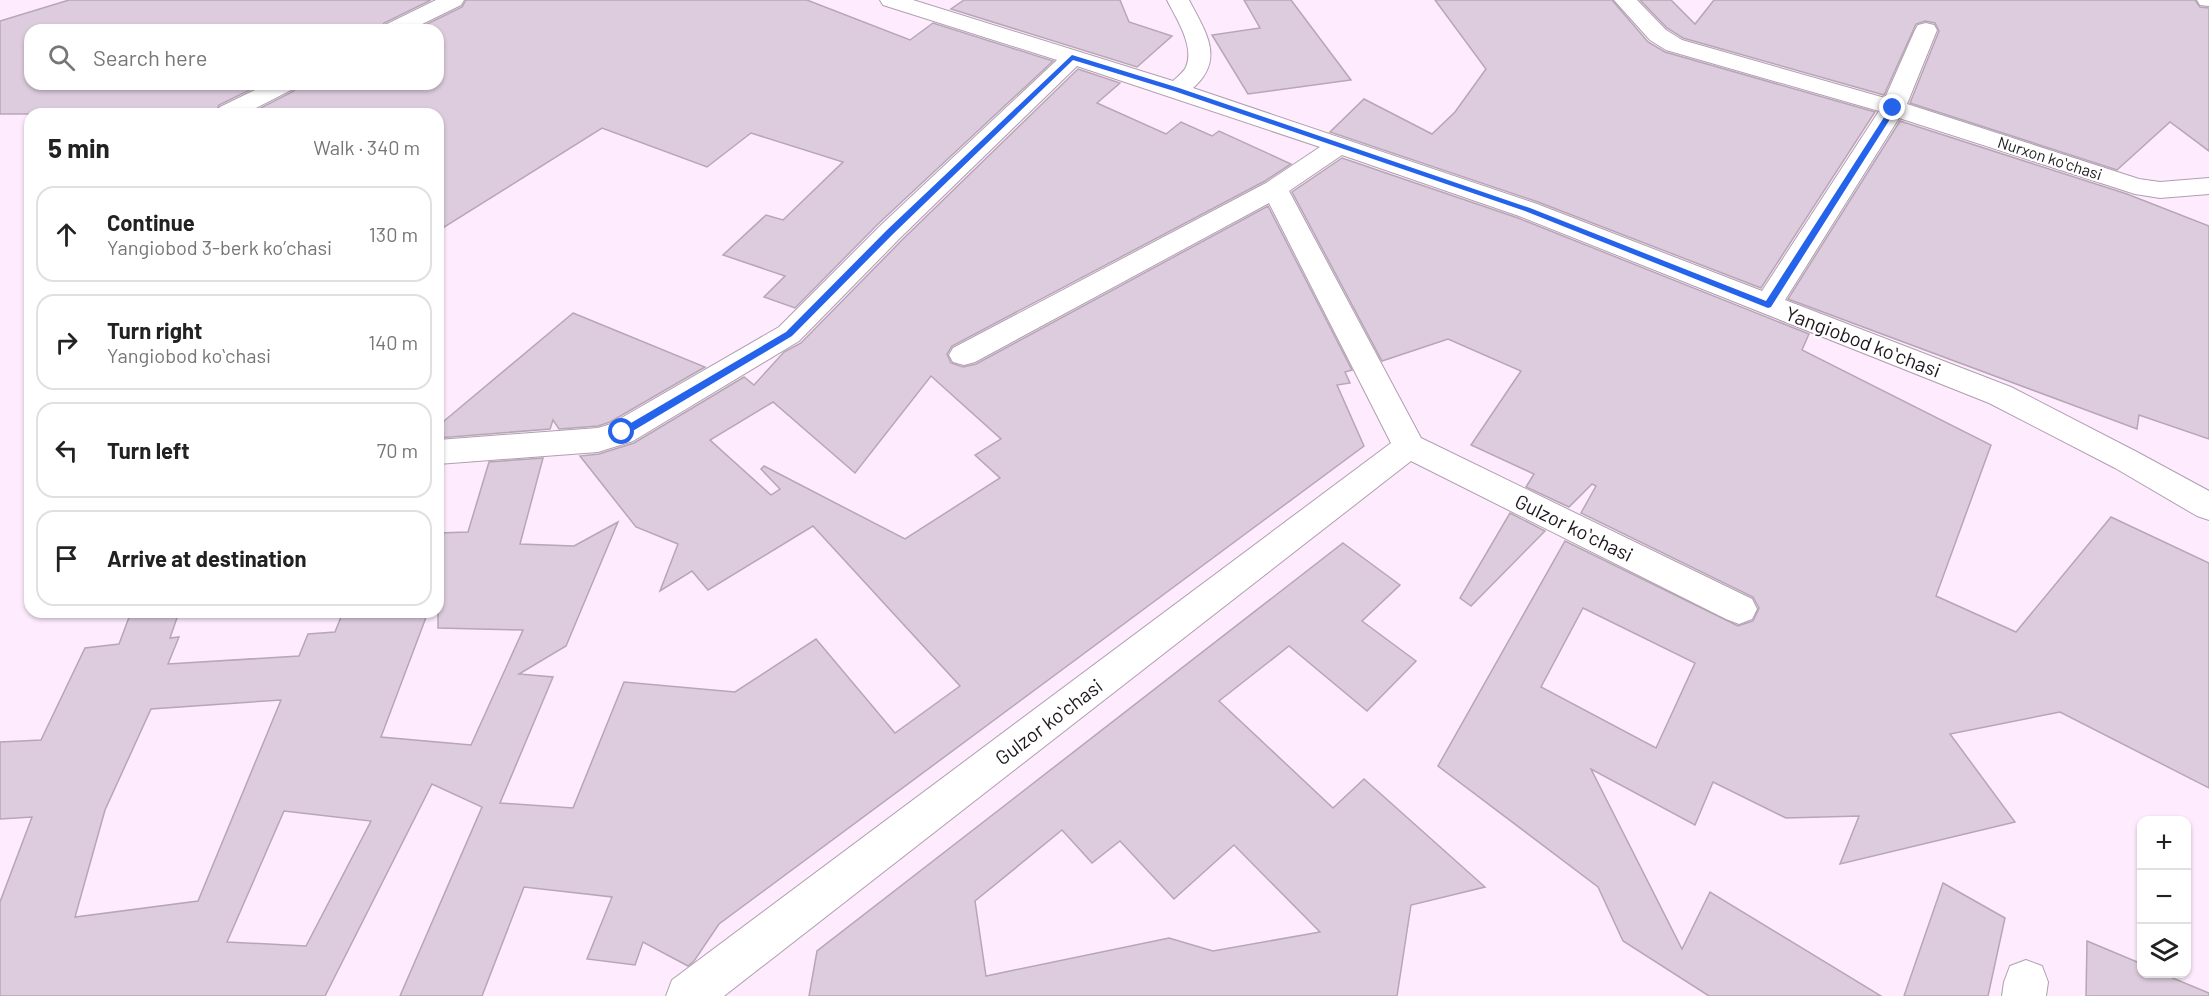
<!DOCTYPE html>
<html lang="en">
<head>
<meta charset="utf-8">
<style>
  body { margin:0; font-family:Barlow,sans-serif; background:#f2f2f2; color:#222 }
  .controls { position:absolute; right:18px; bottom:18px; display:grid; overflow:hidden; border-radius:12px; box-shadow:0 2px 4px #0004 }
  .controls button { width:54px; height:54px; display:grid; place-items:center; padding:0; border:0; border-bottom:2px solid #e0e0e0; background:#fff; color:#222; font:30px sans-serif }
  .stop { position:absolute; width:18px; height:18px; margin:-14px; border:4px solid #2563eb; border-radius:50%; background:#fff }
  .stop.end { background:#2563eb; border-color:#fff; box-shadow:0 2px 6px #0008 }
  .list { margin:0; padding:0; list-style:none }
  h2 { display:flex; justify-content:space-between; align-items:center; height:78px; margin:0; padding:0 24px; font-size:26px }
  h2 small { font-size:20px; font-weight:400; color:#767676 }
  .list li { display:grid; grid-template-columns:39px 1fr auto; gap:18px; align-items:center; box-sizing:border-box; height:96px; margin:0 12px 12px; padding:0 12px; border:2px solid #e0e0e0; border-radius:18px }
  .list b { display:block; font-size:22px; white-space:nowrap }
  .list p { margin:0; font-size:20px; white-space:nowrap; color:#767676 }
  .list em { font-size:20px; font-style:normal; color:#767676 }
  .icon { flex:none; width:33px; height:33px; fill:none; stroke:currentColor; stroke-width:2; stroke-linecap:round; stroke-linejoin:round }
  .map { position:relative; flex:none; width:2209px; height:996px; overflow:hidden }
  .search { position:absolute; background:#fff; box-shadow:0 2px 4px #0004; left:24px; top:24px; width:420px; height:66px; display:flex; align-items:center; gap:15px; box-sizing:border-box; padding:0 21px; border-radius:18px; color:#767676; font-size:22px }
  .panel { position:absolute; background:#fff; box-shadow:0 2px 4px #0004; left:24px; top:108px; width:420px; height:510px; border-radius:18px }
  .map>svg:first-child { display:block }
  .building { fill:#dcd; stroke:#b7a6b6; stroke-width:1.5; fill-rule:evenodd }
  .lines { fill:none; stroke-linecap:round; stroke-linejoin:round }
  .minor-casing { stroke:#af9faf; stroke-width:2 }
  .minor { fill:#fff; fill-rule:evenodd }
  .route { fill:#2563eb }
  .labels { text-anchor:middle; stroke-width:4.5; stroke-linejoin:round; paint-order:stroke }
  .far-street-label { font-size:16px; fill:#1e181e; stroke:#fff }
  .street-label { font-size:20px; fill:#1e181e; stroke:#fff }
</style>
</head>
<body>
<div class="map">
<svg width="2209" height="996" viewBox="0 0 2209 996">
  <rect width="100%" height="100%" fill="#feecfe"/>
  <!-- building -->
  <g class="building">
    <path d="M69,0h362l-47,23 -4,7h-350v54h232l-43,21 -4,9h-215v-93z"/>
    <path d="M466,0h341l103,40 23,-17 120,38 -175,163 -83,84 -31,-11 21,-21 -62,-21 43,-40 17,5 60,-58 -92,-29 -44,34 -105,-39 -164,103v-117h-189l45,-23 5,-7h139v-54h-23l47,-23z"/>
    <path d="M964,0h156l9,22 43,14 -35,31 -186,-58z"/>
    <path d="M1244,0h47l60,80 -103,14 -36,-59 48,-7z"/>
    <path d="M1435,0h177l36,42 17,10 210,60 -114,176 -223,-86 -208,-70 34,-33 68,35 23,-22 31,-43z"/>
    <path d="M1640,0h31l24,24 19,-24h481l5,7 9,1v143l-39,-29 -53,48 -207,-67 29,-72 -4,-8 -10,-2 -9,3 -32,71 -201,-57 -16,-10z"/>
    <path d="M1078,69l42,14 -23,20 69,31 15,-12 31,14 7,-5 72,33 -26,17 -313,165 -5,8 4,9 12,4 13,-3 292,-158 84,164 -7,2 5,11 -13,2 27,61 -645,478 -25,37 -6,5 -45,-24 -8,23 -48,-6 25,-62 -88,-10 -42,109h-82l82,-189 -50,-23 -107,212h-325v-94l32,-85 -32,2v-77l41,-2 44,-92 34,-4 12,-32h48l-9,26 9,-1 -11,27 131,-8 9,-22 27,-2 8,-20h85l-47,125 90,8 52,-115 -85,-2v-95l30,-1 21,-70 54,-4 -23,86 54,2 44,-24 -52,124 -47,28 34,3 -53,126 73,5 51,-126 111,10 81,-53 79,94 65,-47 -147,-160 -105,64 -16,-19 -32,20 18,-47 -42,-17 -56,-71 19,-2 35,-11 110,-66 10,8 30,-33 17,-9 101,-103zM931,376l70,63 -26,16 25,23 -95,61 -141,-73 -3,3 19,20 -9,6 -61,-55 63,-38 82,71zM281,700l-83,201 -123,16 30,-107 46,-101zM284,811l87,10 -65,125 -79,-4z"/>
    <path d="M1900,121l227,73 82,32v213l-70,-24 -2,14 -349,-130z"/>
    <path d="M1342,158l176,60 291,116 -7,16 189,95 -55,151 80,36 95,-115 98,46v225l-149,-76 -110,22 65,88 -175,42 19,-48 -73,2 -73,-36 -18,43 -104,-56 91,180 28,-57 171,104h-172l-86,-55 -25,-54 -160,-121 127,-225 173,85 15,-5 6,-13 -6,-11 -172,-84 15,-27 -4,-2 -23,23 -43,-20 8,-13 -63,-29 50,-74 -73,-32 -66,22 -90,-169zM1583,608l112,55 -39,85 -115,-61z"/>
    <path d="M573,313l132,54 -95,55 -12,4 -39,3 -6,-9 -3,9 -112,9v-12z"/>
    <path d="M1510,513l35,18 -74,75 -11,-8z"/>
    <path d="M1343,543l57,42 -38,36 54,40 -49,50 -78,-65 -70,55 114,107 31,-29 121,108 -74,18 -14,91h-588l8,-45zM1062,830l30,33 28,-22 54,58 60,-54 86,87 -107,19 -44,-13 -183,38 -11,-75z"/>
    <path d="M1943,883l62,35 -17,78h-84z"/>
    <path d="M2087,941l55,23v10h21l46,19v3h-123z"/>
  </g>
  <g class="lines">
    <defs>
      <g id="minor">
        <path d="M436,0h28l-3,5 -51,25h-28l3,-5z"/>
        <path d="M880,0h33l260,81c4,-4 10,-8 13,-14 9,-21 -10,-49 -19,-67h22c16,31 37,59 4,88l344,116 225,87 117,-180 -213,-61 -16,-10 -36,-40h23l29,30 16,10 203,58 30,-68 3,-5 8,-2 8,2 3,5 -30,74 232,75 21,3 49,-4v16l-49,4 -25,-4 -236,-76 -114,182 226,87 126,65 72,39v29l-12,-4 -82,-48 -126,-65 -470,-187 -177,-61 -53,36 132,247 331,161 5,10 -5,10 -13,5 -13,-5 -315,-158 -687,535h-58l6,-16 719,-537 -122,-240 -294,159 -11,3 -11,-3 -4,-7 4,-7 313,-165 54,-36 -243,-81 -177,172 -101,103 -166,100 -35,11 -160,12v-24l160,-12 13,-4 168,-97 101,-101 177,-166 -174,-55z"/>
        <path d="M2197,0h12v6l-9,-1z"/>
        <path d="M267,84h30l-4,5 -49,25h-26l-1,-2 3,-5z"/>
        <path d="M2026,960l16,6 6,16 -2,14h-44l2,-14 6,-16z"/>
      </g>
    </defs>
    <!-- minor casing -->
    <use href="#minor" class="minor-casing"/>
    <!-- minor -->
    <use href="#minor" class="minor"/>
  </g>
  <!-- route -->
  <path class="route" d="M1072,55l107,33 351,120 236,93 124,-193 3,-2 4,2 -126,199 -3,1 -243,-97 -351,-120 -101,-31 -180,174 -101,102 -166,99h-7v-5l167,-98 101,-102z"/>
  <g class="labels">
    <!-- far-street labels -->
    <g class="far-street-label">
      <text transform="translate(2050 158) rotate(18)" y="6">Nurxon koʻchasi</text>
    </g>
    <!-- street labels -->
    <g class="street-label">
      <text transform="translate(1863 342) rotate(21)" y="7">Yangiobod koʻchasi</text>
      <text transform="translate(1574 528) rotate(26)" y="7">Gulzor koʻchasi</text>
      <text transform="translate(1049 722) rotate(-37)" y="7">Gulzor koʻchasi</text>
    </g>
  </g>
</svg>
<div class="controls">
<button>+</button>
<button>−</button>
<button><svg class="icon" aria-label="layers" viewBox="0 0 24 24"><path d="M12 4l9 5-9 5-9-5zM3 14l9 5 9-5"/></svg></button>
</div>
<div class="stop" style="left:622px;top:432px"></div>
<div class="stop end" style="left:1893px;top:108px"></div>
<div class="search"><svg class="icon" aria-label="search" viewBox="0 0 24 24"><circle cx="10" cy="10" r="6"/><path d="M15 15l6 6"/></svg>Search here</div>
<section class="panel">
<h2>5 min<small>Walk · 340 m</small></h2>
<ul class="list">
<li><svg class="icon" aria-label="ahead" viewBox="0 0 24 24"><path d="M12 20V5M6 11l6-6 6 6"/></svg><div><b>Continue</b><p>Yangiobod 3-berk koʼchasi</p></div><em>130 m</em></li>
<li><svg class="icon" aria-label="right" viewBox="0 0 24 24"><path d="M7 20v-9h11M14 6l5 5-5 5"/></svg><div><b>Turn right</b><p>Yangiobod koʻchasi</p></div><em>140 m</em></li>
<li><svg class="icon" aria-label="left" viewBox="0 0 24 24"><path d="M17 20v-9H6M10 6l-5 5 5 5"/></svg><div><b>Turn left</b></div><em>70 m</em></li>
<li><svg class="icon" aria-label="arrive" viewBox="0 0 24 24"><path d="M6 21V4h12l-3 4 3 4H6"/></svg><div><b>Arrive at destination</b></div></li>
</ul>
</section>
</div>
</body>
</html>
